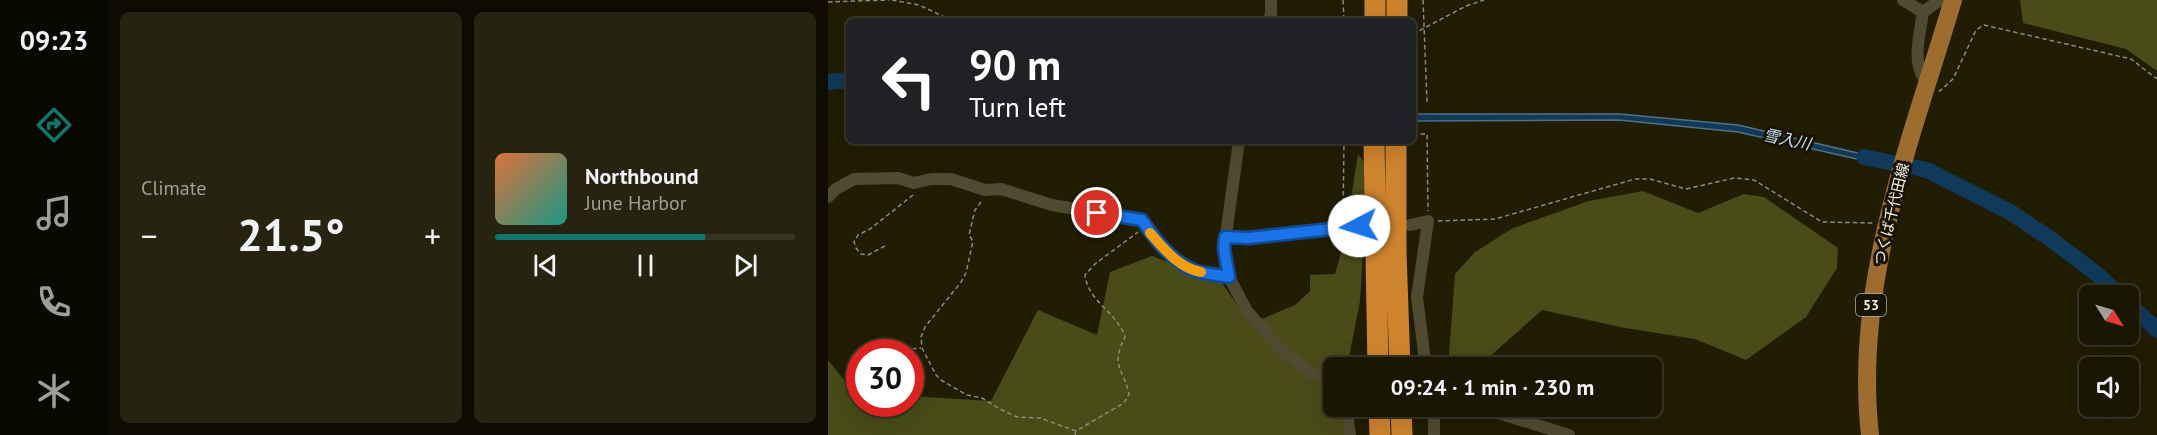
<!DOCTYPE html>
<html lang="en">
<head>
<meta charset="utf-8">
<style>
  body { margin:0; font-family:"PT Sans","Noto Sans JP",sans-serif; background:#262311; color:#f1f3f6; height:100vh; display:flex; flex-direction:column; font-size:22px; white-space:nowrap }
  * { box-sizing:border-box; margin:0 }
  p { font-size:20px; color:#9f9f99 }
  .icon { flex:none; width:33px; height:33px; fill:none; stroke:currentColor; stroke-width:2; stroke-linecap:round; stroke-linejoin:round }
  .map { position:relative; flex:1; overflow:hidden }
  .details { display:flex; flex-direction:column; gap:12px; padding:12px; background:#0e0c01; width:720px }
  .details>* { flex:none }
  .banner { position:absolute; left:18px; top:18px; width:570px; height:126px; border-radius:9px; box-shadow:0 6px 24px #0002,0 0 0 2px #373524; background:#202124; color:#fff; overflow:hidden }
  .needle { width:39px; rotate:127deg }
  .tools { position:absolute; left:1251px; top:285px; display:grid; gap:12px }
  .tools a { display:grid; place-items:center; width:60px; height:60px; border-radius:9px; background:#191602; box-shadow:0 6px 24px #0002,0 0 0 2px #373524; font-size:30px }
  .speed { position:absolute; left:18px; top:339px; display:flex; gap:12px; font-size:30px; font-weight:700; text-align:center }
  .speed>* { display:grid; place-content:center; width:78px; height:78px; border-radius:50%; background:#191602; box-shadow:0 6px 24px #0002,0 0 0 2px #373524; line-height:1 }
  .speed .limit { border:9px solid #d22; background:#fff; color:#111 }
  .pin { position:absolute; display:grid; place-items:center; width:51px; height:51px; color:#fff; margin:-26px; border:3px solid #fff; border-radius:50%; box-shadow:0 2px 6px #0007 }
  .me { position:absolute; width:66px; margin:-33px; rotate:265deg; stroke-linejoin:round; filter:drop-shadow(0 0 4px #0008) }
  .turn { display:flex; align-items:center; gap:21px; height:126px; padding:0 24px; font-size:27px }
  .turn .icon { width:78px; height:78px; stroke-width:2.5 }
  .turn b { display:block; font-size:42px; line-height:51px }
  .big { font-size:45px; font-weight:700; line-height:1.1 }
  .details .widget { flex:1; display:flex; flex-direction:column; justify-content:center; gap:9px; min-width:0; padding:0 21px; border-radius:9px; background:#262311 }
  .song { display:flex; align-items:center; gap:18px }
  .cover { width:72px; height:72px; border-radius:9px; background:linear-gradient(135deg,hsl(20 70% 55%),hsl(170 70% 35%)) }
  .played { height:6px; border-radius:3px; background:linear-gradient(90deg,#0f766e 70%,#373524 70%) }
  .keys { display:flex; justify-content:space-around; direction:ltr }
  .heat { display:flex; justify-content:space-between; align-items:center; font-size:33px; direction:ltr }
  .details .tiles { flex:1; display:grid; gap:12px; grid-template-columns:repeat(2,1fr) }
  .trip { position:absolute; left:495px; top:357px; width:339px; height:60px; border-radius:9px; background:#191602; box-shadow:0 6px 24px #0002,0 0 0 2px #373524; font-weight:700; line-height:60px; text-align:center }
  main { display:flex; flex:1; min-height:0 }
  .dock { display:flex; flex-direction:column; width:108px; justify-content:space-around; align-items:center; background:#0a0901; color:#9f9f99 }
  .dock .icon { width:42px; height:42px }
  .dock .active { color:#0f766e }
  .dock b { font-size:27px; color:#f1f3f6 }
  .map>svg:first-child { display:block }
  .forest { fill:#474c19 }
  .water { fill:#10395a; stroke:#547082; stroke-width:1.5 }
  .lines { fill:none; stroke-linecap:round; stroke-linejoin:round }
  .river { stroke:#10395a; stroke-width:16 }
  .path { stroke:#8e8b76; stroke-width:1.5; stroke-dasharray:4.5 3; stroke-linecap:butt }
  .minor { stroke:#504b30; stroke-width:12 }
  .primary { stroke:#9c6d2f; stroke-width:18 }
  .motorway { stroke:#ce832e; stroke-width:21 }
  .route-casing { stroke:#114b97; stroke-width:15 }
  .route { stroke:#1a73e8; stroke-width:10 }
  .slow { stroke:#f59e0b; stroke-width:10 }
  .labels { text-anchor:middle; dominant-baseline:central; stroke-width:6; stroke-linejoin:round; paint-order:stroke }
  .shield { fill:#181300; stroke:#b1ae9e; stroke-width:1.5 }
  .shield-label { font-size:14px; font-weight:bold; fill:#f3f1e1 }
  .street-label { font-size:15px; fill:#f3f1e1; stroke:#181300 }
  .water-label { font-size:16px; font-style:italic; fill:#c8e1f8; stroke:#181300 }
</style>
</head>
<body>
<main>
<nav class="dock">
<b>09:23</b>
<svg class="icon active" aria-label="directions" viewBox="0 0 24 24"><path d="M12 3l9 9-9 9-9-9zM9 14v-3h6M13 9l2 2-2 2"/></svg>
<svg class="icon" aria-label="music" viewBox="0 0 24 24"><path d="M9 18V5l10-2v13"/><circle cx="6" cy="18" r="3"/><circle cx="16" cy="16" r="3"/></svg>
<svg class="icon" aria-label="phone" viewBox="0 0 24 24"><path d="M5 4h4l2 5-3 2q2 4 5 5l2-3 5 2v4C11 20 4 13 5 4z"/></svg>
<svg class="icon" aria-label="climate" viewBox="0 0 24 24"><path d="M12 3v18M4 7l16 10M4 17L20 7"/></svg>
</nav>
<section class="details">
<div class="tiles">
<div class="widget"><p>Climate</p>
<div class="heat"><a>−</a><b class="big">21.5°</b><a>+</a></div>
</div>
<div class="widget">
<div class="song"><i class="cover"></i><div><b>Northbound</b><p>June Harbor</p></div></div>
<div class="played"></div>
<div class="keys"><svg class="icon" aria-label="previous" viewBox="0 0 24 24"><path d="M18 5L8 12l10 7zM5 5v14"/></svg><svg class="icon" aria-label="pause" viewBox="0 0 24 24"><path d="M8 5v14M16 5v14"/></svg><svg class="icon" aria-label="next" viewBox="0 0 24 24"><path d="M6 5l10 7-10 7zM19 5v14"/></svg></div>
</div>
</div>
</section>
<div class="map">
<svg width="1329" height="435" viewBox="0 0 1329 435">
  <rect width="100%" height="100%" fill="#211d03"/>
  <path class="forest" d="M1192,0h137v71l-31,-22 -103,-26z
    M530,154l10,13 -8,134 -13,66 -13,1v38l13,1 -1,28h-518v-75l26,32h5l1,12h50l1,-8 80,5 47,-91 59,25 13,-63 42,-16 70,27 28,41 45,-19 15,-14v-16l25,-1 9,-32z
    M815,191l55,22 46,-19 20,3 74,51 -1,20 -31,49 -60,43 -51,-21 -70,-11 -83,-18 -64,57h-30l7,-93 20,-22 38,-24 76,-27z"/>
  <path class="water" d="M588,114h204l118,11 124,29 23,3 -1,7 -23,-4 -123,-28 -119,-12 -206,1v-6z"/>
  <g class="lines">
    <path class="river" d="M0,82l21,-2
      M1036,157l63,13 83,42 42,28 46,35 22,21
      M1300,303l29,27"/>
    <path class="path" d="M64,0l27,5 34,16
      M515,0l1,21
      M595,0l4,102
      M0,2l61,-2
      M143,21l14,-2 26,2
      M585,34l53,-28 18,-6
      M1111,90l1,1 13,-12 23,-49 8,-5 147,34 26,20
      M585,134h14l1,77
      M153,202l-6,8 -6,25 4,6 -7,32 -5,9 -36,45 -4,10 1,11 14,27 5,5 26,15 15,3 18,11 17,8 23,1 36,13
      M515,218l1,-77
      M610,221l57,-2 140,-40h15l36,10 48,-11 20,2 68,42 52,1
      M57,246l-17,9 -7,-1 -5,-6 -2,-6 4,-7 12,-6 43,-34
      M69,350l24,-2
      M247,435l1,-4 48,-28 5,-9c-6,-27 -19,-27 -4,-57 -8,-25 -37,-35 -40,-62l10,-11 43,-32"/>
    <path class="minor" d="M1075,0l20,12
      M441,21l2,-8v-13
      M1100,84c-18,-19 -8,-49 -5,-72l17,-12
      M411,141l-15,108 5,28 18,34 34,39 33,25 20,3
      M0,197l8,-8 18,-10 44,-1 16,5 17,-4h20l34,11 16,-1 51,16 90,15c13,20 31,43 54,51 11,3 22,4 33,6
      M582,225l18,-4 -11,76 7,56 5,15
      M397,237l23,1 111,-12
      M518,406l4,29
      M641,406l23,5 77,24
      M606,435v-29"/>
    <path class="primary" d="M1042,435c-17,-150 41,-294 83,-435"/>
    <path class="motorway" d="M547,21v-21
      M569,21v-21
      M546,141l4,227
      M568,141v110l4,117
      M551,406l1,29
      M573,406l1,29"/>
  </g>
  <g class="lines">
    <g class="route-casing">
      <path id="route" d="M269,213l45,7c13,20 31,43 54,51 11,3 22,4 33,6l-5,-28 1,-12 23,1 111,-12"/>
    </g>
    <use href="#route" class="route"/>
    <path class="slow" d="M322,233c14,16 29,35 51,39"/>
  </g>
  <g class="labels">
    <rect class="shield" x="1028" y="294" width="30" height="22" rx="4.5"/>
    <g class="shield-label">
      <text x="1043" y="305">53</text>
    </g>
    <g class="street-label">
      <text transform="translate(1063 214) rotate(-76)">つくば千代田線</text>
    </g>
    <g class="water-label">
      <text transform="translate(959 139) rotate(12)">雪入川</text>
    </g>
  </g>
</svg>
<div class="tools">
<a><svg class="needle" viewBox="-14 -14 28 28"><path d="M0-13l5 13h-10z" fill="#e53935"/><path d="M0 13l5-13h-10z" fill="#9f9f99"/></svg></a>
<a><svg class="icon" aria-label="sound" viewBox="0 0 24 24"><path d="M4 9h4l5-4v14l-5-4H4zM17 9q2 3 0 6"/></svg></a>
</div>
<div class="speed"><div class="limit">30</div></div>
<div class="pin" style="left:269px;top:213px;background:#d93025"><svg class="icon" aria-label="arrive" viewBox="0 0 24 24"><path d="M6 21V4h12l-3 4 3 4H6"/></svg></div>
<svg class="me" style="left:531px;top:226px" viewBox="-20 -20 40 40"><circle r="19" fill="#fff"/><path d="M0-13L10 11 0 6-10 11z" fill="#1a73e8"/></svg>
<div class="trip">09:24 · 1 min · 230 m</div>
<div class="banner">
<div class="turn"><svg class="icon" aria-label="left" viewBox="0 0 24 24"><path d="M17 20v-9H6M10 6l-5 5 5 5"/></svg><div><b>90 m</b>Turn left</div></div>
</div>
</div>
</main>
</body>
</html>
